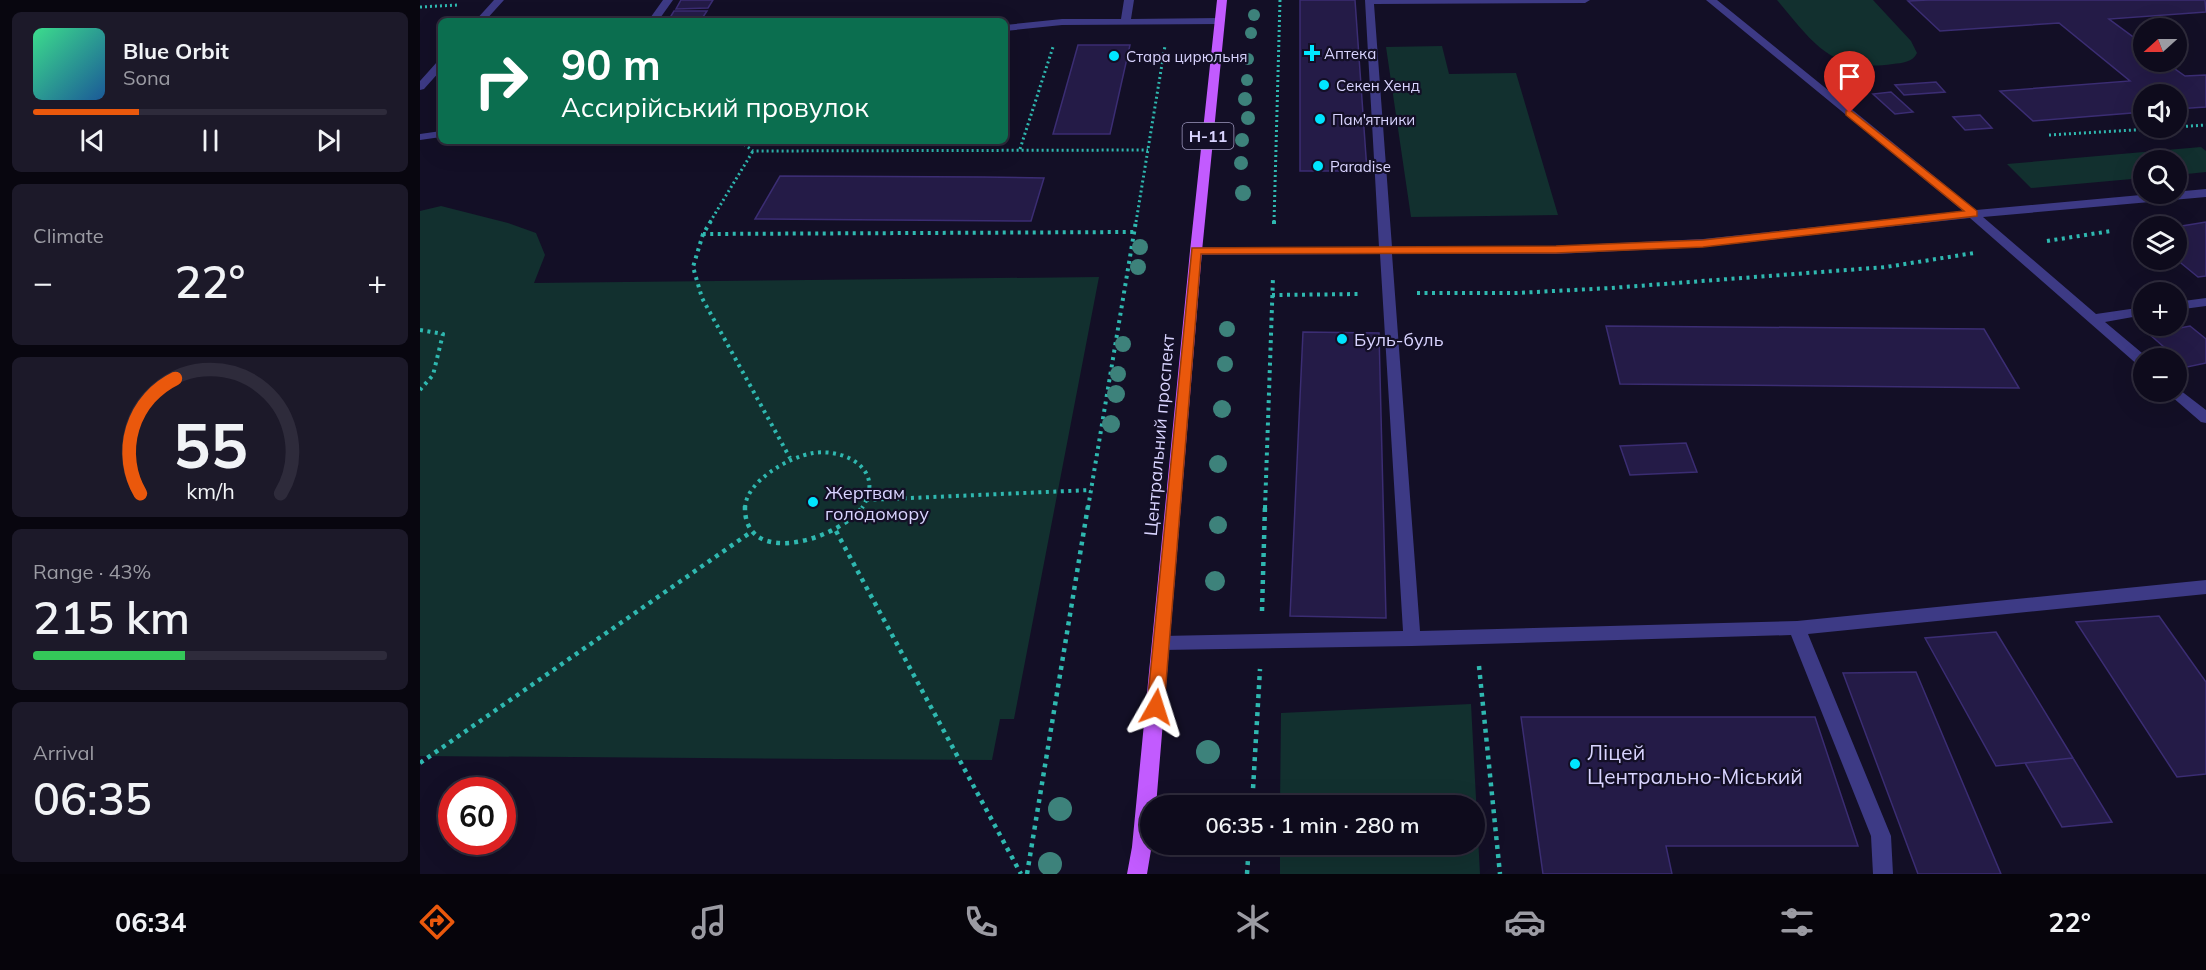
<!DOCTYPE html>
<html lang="en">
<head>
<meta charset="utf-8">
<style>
  body { margin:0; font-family:Mulish,sans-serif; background:#1c1929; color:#f1f3f6; height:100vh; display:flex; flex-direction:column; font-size:22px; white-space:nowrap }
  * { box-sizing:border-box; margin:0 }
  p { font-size:20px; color:#9b9ba3 }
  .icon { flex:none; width:33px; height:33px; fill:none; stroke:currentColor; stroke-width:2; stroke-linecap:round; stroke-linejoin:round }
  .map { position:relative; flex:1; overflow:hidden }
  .side { display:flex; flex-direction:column; gap:12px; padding:12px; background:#08060f; width:420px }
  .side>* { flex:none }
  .banner { position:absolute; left:18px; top:18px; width:570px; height:126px; border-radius:9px; box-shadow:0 6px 24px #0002,0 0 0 2px #2e2b3b; background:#0b6e4f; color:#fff; overflow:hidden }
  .needle { width:39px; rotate:249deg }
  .tools { position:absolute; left:1713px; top:18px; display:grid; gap:12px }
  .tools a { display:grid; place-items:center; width:54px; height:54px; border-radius:50%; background:#0e0b1c; box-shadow:0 6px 24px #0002,0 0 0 2px #2e2b3b; font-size:30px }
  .speed { position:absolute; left:18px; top:777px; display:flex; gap:12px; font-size:30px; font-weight:700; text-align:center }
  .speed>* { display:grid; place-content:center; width:78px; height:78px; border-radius:50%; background:#0e0b1c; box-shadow:0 6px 24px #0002,0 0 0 2px #2e2b3b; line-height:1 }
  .speed .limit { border:9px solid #d22; background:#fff; color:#111 }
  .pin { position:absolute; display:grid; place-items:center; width:51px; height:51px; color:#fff; margin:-62px -26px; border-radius:50% 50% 50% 0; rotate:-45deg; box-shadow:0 0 6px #0007 }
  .pin .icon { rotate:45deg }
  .me { position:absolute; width:66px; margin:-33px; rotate:6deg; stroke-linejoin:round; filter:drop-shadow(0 0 4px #0008) }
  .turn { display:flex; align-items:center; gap:21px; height:126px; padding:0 24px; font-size:27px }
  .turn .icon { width:78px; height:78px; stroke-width:2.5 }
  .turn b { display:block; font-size:42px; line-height:51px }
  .big { font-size:45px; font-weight:600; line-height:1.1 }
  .side .widget { flex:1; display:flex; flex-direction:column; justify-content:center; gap:9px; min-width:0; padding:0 21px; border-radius:9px; background:#1c1929 }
  .side .dial { align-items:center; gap:0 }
  .dial svg { height:156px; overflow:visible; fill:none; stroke:#2e2b3b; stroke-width:7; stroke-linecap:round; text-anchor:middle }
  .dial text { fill:#f1f3f6; stroke:none }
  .song { display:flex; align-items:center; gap:18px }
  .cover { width:72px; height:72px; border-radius:9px; background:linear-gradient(135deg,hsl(150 70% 55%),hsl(210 70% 35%)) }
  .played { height:6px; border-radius:3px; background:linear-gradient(90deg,#ea580c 30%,#2e2b3b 30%) }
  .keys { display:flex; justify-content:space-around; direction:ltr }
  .heat { display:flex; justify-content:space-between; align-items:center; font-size:33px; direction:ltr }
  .charge { height:9px; border-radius:4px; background:linear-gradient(90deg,#34c759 43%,#2e2b3b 0) }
  .trip { position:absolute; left:720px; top:795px; width:345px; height:60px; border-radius:30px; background:#0e0b1c; box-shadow:0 6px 24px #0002,0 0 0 2px #2e2b3b; font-weight:600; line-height:60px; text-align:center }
  .menu { display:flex; height:96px; justify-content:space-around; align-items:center; background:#06040b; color:#9b9ba3 }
  .menu .icon { width:42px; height:42px }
  .menu .current { color:#ea580c }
  .menu b { font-size:27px; color:#f1f3f6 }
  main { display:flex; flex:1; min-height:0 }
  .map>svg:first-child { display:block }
  .green { fill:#12302f }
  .building { fill:#241b47; stroke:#3b2d73; stroke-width:1.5 }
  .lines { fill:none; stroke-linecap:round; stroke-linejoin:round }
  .path-far2 { stroke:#2fb8b0; stroke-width:3; stroke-dasharray:2 3; stroke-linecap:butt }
  .path-far1 { stroke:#2fb8b0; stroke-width:4; stroke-dasharray:3 4.5; stroke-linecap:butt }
  .path { stroke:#2fb8b0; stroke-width:4.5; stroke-dasharray:4 5; stroke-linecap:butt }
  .minor { fill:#3d3a85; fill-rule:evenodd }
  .major { fill:#c25bff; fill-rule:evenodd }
  .tree { fill:#3d827b }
  .route { fill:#ea580c; stroke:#983908; stroke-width:1.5 }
  .poi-dot { fill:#00e5ff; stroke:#130f26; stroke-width:2 }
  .labels { text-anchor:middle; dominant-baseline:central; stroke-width:4.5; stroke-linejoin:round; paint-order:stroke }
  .far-poi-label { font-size:15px; fill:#d9d4ff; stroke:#130f26; text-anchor:start }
  .shield { fill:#130f26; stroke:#9e99be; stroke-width:1.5 }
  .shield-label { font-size:16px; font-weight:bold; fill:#d9d4ff }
  .poi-label { font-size:18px; fill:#d9d4ff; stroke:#130f26; text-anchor:start }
  .street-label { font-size:18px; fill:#d9d4ff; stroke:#130f26 }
  .near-poi-label { font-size:21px; fill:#d9d4ff; stroke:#130f26; text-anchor:start }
</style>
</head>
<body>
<main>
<section class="side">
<div class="widget">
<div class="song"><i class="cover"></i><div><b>Blue Orbit</b><p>Sona</p></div></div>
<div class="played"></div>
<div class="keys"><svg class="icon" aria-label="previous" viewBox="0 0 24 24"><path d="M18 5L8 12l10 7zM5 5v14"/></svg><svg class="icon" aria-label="pause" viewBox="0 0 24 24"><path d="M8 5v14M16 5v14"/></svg><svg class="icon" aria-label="next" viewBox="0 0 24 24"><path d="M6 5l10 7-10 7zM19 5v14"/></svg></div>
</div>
<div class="widget"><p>Climate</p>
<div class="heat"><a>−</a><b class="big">22°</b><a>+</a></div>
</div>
<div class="widget dial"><svg viewBox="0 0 100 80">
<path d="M14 69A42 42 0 1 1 86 69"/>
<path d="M14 69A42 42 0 0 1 32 10" stroke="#ea580c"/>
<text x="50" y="56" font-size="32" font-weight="700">55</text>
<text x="50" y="72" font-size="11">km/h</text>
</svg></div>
<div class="widget"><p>Range · 43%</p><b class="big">215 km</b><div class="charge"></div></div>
<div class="widget"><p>Arrival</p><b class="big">06:35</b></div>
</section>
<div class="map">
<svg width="1786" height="874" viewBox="0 0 1786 874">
  <rect width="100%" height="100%" fill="#130f26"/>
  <path class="green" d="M1357,0h96l38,41 6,12c-4,9 -15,10 -24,11 -63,9 -80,-22 -116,-64z
    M1022,46l7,28 67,-1 42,142 -147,2 -25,-170z
    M1781,147l5,4v21l-29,3 -1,-15h-32l-1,18 -112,10 -24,-24z
    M21,206l67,17 28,10 9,22 -11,28 565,-6 -85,442h-14l-8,41 -572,-4v-545z
    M1051,704l9,170h-200v-29l194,-1v-38l-194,-1 1,-92z"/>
  <path class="building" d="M261,0h32l-5,8 -32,1z
    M880,0h55l12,171h-67z
    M1508,0h277l1,12 -97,7 35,26v17h21l20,14 21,-1v32l-30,2v-15h-32v18l-111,9 -33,-30 130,-10 -71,-58 -119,8 -32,-30z
    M254,11h33l-6,9 -33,1z
    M658,45h52l-20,89h-57z
    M1516,82l9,10 -41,3 -9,-10z
    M1471,92l22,20 -18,2 -22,-20z
    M1560,115l12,13 -27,2 -12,-13z
    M360,176l203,1 61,1 -13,43 -276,-2z
    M1786,222v54l-8,1 -22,-18v-32z
    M1186,326l378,3 35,59 -399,-4z
    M1770,326l16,13v24l-19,4 -38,-33z
    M883,332l76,1 7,285 -96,-2z
    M1266,443l11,29 -67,3 -10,-29z
    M1739,616l47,66v92l-29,3 -101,-155z
    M1576,632l77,126 -77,8 -71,-128z
    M1496,672l85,202h-83l-75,-201z
    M1101,717h294l43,129h-192l6,28h-129z
    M1653,758l39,64 -50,5 -37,-64z"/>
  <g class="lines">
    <path class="path-far2" d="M0,7l38,-2
      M1756,127l30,-2
      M1629,135l119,-7
      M320,141l13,10 395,-1
      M600,149l33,-102
      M290,222l43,-71
      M716,222l29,-176
      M854,222l6,-222"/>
    <path class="path-far1" d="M291,221l-8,13 431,-2
      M854,224v-3
      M283,234l-10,33 9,31 88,160
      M1627,241l64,-10
      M997,293h99l95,-5 275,-21 88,-14
      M852,295l89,-1
      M0,330l23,4 -10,41 -13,15
      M446,500l225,-10
      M325,508c1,-27 44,-51 68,-55 34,-5 73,18 49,55
      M668,508l48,-287
      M845,508l8,-231"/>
    <path class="path" d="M325,506c-2,63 94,34 118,0
      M416,531l185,343
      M842,611l3,-105
      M1059,666l21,208
      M0,763l331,-231
      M832,806l8,-137
      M607,874l61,-368
      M827,874l2,-30"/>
    <path class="minor" d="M74,0h10l-19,21h-10z
      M243,0h10l-15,21h-10z
      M704,0h10l-3,19 89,-1 5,3 -5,3 -158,1 -57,6v-6l57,-6h59z
      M945,0h225l-5,3 -211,1 18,243 164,-1 147,-7 260,-28 -257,-211h11l259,210 230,-21v8l-223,20 113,97 48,-7v8l-39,7 43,36h-4v10l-5,-2 -169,-148 -267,29 -147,7h-164l28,377 377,-10 409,-41v14l-398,40 83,202 2,38h-20l-2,-38 -80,-201 -379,11 -250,4 -6,-2 -3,-5 3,-5 6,-2 241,-5 -23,-377 -184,1 -6,-4 6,-4h183z
      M21,61v9l-17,19 -4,1v-9l17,-19z
      M21,131v6l-21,3v-6z
      M1786,298v8l-30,4v-8z
      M1756,387l30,23v13l-5,-1 -30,-26 -2,-4h7z"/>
    <path class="major" d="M797,0h10l-25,251 -46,555h-6l2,38 -5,30h-20l5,-27 58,-596z"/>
  </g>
  <g class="tree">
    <circle cx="834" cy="15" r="6"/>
    <circle cx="831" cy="33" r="6"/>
    <circle cx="828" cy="59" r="6"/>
    <circle cx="827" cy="80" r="6"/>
    <circle cx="825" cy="99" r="7"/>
    <circle cx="828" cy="118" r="7"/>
    <circle cx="822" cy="140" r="7"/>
    <circle cx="821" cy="163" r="7"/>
    <circle cx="823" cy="193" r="8"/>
    <circle cx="720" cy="247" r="8"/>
    <circle cx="718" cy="267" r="8"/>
    <circle cx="807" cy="329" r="8"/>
    <circle cx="703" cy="344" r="8"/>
    <circle cx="805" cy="364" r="8"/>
    <circle cx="698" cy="374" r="8"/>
    <circle cx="696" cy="394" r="9"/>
    <circle cx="802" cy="409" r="9"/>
    <circle cx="691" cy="424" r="9"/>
    <circle cx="798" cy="464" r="9"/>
    <circle cx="798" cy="525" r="9"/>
    <circle cx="795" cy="581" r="10"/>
    <circle cx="788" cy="752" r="12"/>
    <circle cx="640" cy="809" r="12"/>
    <circle cx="630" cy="864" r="12"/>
  </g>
  <path class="route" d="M1430,110l127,101v5l-274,31 -147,6 -355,1 -37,453 -2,5 -6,3 -6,-3 -3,-5 45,-459 364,-2 147,-6 261,-29 -118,-96v-4z"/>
  <g class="poi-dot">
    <path d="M889 44h6v6h6v6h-6v6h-6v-6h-6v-6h6z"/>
    <circle cx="694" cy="56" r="6"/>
    <circle cx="904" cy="85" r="6"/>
    <circle cx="900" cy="119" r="6"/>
    <circle cx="898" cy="166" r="6"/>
    <circle cx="922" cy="339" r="6"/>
    <circle cx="393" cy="502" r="6"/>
    <circle cx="1155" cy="764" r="6"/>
  </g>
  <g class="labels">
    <g class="far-poi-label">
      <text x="904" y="53">Аптека</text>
      <text x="706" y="56">Стара цирюльня</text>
      <text x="916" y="85">Секен Хенд</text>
      <text x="912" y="119">Пам'ятники</text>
      <text x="910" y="166">Paradise</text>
    </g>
    <rect class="shield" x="762.5" y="123" width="51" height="26" rx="4.5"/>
    <g class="shield-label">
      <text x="788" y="136">Н-11</text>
    </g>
    <g class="poi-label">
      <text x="934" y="339">Буль-буль</text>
      <text x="405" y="492">Жертвам<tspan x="405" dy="21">голодомору</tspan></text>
    </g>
    <g class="street-label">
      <text transform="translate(739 435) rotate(-85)">Центральний проспект</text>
    </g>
    <g class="near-poi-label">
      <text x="1167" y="752">Ліцей<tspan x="1167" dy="24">Центрально-Міський</tspan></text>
    </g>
  </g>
</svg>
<div class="tools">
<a><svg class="needle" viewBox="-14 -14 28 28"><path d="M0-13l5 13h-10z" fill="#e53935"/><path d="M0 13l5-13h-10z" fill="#9b9ba3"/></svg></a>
<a><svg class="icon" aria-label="sound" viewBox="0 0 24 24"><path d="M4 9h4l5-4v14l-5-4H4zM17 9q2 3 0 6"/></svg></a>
<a><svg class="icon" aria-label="search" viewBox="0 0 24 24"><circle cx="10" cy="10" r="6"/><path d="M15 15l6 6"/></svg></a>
<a><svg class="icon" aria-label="layers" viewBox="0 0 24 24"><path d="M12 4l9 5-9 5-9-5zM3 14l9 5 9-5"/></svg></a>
<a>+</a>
<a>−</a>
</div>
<div class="speed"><div class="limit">60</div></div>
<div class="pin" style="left:1430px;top:113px;background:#d93025"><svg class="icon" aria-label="arrive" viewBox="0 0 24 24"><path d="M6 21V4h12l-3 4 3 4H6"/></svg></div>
<svg class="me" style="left:736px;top:707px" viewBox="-20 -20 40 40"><path d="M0-17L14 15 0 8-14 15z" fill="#ea580c" stroke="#fff" stroke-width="4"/></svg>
<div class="trip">06:35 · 1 min · 280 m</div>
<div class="banner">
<div class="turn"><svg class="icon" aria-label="right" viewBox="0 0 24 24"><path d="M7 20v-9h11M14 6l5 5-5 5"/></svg><div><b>90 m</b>Ассирійський провулок</div></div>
</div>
</div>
</main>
<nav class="menu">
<b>06:34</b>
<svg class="icon current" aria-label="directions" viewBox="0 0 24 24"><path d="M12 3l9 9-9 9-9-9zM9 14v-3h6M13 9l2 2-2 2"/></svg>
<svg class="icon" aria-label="music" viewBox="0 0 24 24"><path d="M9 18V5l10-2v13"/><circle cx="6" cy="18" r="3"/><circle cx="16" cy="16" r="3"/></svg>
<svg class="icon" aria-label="phone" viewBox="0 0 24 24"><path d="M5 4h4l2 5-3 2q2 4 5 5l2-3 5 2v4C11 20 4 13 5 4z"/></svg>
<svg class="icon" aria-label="climate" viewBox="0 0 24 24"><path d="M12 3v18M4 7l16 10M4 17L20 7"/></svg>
<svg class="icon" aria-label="car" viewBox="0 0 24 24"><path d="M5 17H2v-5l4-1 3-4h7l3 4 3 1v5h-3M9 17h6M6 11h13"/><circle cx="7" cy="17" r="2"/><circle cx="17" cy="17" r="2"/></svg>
<svg class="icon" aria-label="filters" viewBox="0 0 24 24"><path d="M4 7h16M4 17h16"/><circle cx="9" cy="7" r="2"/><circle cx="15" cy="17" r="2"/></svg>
<b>22°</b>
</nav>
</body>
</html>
